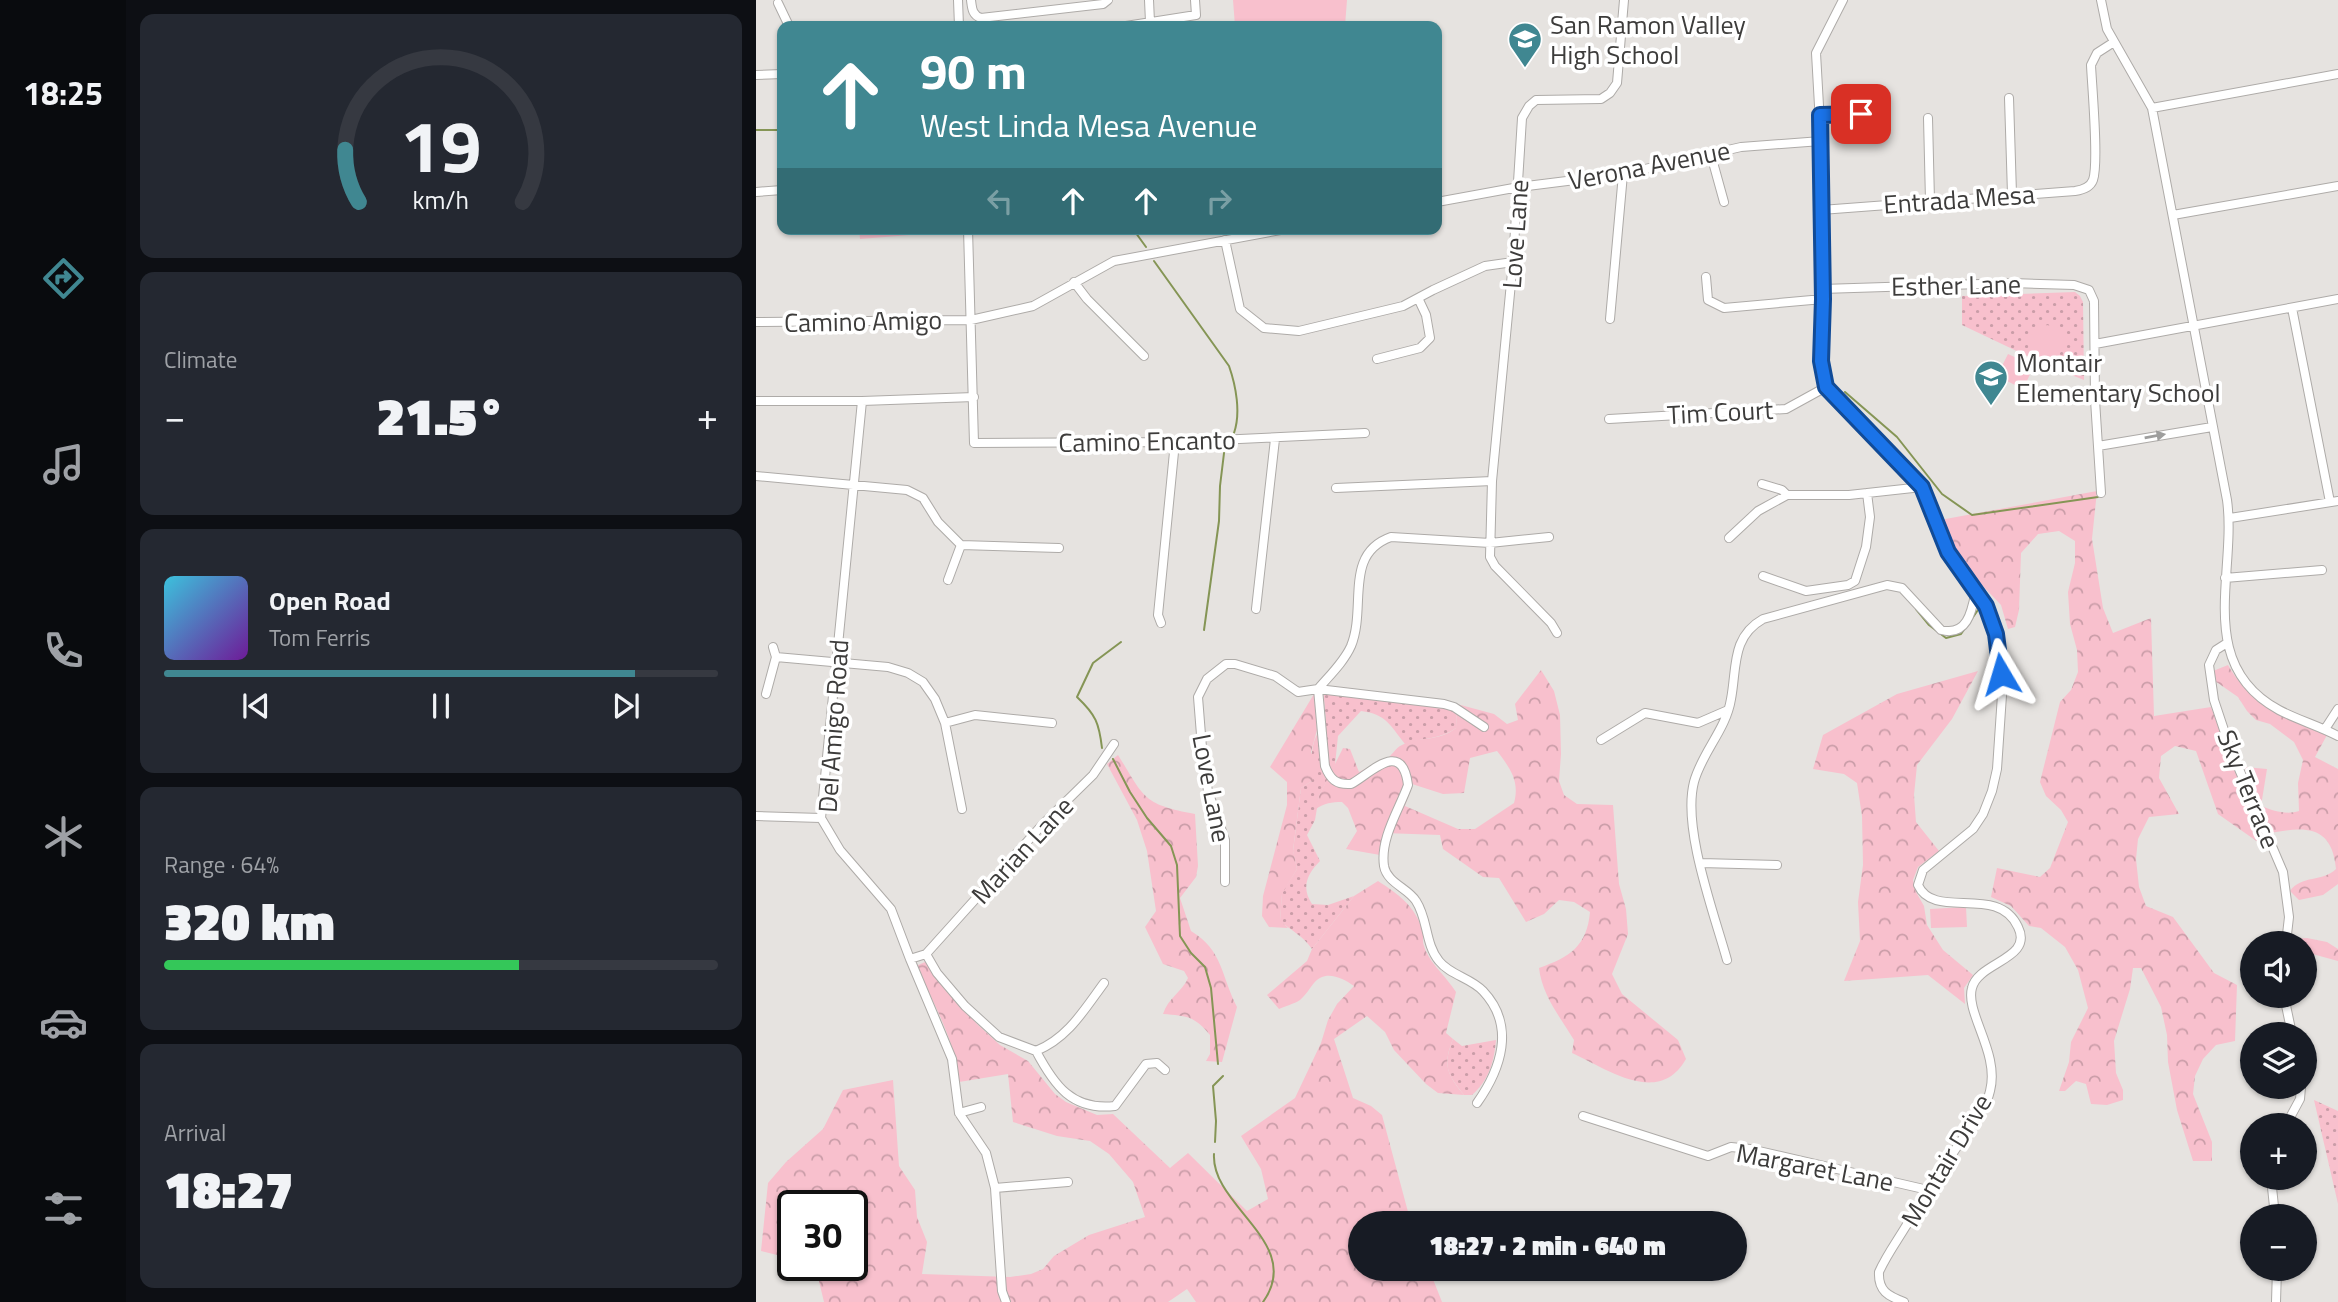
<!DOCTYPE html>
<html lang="en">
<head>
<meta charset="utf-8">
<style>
  body { margin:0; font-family:"Titillium Web",sans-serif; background:#242831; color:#f1f3f6; height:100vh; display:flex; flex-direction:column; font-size:26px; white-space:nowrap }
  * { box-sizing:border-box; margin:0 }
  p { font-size:23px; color:#9ea1a6 }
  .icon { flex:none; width:38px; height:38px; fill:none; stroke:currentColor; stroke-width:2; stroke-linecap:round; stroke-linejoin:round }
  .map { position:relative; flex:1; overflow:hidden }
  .details { display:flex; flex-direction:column; gap:14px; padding:14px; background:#0d0f14; width:630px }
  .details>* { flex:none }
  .banner { position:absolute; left:21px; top:21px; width:665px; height:214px; border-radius:14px; box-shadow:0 2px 5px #0004; background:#408791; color:#fff; overflow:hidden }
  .fabs { position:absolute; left:1484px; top:931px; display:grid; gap:14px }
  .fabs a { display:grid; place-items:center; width:77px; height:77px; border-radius:50%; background:#171b24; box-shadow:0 2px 5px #0004; font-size:35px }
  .speed { position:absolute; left:21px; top:1190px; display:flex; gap:14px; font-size:35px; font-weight:700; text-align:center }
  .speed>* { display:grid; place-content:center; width:91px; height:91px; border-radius:50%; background:#171b24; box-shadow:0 2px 5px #0004; line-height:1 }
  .speed .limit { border:4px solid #111; border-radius:10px; background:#fff; color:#111 }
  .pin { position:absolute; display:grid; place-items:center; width:60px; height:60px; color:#fff; margin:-30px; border-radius:14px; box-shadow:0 4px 10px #0006 }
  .me { position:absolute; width:77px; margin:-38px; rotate:353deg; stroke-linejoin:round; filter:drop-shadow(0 0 5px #0008) }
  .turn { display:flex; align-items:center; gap:24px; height:147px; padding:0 28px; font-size:32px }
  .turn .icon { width:91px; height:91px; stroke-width:2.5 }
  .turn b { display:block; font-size:49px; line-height:60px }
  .lanes { display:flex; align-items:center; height:66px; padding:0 28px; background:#0003; justify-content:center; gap:35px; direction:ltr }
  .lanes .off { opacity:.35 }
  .big { font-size:52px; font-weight:800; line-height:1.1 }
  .details .tile { flex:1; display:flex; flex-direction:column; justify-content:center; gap:10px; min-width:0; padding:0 24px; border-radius:14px; background:#242831 }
  .details .dial { align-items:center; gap:0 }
  .dial svg { height:182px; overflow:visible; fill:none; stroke:#363941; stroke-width:7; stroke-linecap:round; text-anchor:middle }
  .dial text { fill:#f1f3f6; stroke:none }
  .song { display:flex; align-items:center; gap:21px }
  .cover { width:84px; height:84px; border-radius:10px; background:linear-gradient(135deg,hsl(190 70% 55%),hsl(280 70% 35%)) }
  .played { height:7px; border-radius:4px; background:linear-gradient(90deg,#408791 85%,#363941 85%) }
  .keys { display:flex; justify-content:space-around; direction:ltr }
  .heat { display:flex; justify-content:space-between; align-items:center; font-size:38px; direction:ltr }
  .charge { height:10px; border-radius:5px; background:linear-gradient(90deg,#34c759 64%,#363941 0) }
  .trip { position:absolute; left:592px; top:1211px; width:399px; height:70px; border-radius:35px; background:#171b24; box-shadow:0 2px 5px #0004; font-weight:800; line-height:70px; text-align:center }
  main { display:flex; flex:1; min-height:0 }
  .dock { display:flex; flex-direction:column; width:126px; justify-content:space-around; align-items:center; background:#090b0e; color:#9ea1a6 }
  .dock .icon { width:49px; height:49px }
  .dock .active { color:#408791 }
  .dock b { font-size:32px; color:#f1f3f6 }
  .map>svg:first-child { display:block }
  .grass { fill:url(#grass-dots) }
  .forest { fill:url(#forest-crowns); fill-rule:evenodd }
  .garden { fill:#f8c0cd }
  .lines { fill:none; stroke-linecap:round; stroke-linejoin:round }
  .stream { stroke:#859555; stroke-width:2 }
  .minor-casing { stroke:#aeaba8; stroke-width:10 }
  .minor { stroke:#fff; stroke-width:8 }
  .oneway { fill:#9e9e9d }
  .route-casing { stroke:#114b97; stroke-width:18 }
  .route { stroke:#1a73e8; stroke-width:12 }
  .labels { text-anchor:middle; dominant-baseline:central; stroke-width:7; stroke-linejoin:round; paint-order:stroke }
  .poi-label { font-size:26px; fill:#3d3c3b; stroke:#fff; text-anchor:start }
  .street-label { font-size:26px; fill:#3d3c3b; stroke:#fff }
</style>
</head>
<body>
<main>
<nav class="dock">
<b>18:25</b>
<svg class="icon active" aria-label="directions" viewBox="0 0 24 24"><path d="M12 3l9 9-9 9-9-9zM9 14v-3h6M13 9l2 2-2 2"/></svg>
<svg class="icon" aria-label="music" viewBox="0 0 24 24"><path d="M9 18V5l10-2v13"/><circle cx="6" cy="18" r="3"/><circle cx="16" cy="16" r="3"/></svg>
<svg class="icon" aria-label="phone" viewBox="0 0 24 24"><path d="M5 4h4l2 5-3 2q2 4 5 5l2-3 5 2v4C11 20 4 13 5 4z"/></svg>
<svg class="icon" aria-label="climate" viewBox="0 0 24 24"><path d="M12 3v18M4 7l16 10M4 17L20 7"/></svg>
<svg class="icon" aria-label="car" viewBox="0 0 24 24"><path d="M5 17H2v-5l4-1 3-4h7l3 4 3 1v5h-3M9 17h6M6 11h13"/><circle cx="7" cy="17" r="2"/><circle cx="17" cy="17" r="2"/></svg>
<svg class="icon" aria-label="filters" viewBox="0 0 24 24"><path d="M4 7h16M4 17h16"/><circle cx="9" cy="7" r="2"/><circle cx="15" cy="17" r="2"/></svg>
</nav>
<section class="details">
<div class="tile dial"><svg viewBox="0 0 100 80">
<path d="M14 69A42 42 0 1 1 86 69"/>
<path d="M14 69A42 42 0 0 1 8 46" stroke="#408791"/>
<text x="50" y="56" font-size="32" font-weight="700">19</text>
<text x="50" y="72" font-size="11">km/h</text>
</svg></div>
<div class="tile"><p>Climate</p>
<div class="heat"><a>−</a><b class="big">21.5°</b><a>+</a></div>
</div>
<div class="tile">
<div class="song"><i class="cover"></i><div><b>Open Road</b><p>Tom Ferris</p></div></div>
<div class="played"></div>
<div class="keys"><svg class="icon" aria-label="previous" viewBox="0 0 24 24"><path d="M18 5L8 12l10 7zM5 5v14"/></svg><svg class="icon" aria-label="pause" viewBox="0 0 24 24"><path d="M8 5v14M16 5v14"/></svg><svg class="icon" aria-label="next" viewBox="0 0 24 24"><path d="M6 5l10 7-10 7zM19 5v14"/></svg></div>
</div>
<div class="tile"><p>Range · 64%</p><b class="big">320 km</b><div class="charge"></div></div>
<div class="tile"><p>Arrival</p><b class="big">18:27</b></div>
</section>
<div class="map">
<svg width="1582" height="1302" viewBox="0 0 1582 1302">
  <defs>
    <pattern id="grass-dots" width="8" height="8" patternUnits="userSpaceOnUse" patternTransform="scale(1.75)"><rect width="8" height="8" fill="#f8c0cd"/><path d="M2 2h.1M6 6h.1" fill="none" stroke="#ca9da8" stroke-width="1.8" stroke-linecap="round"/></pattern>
    <pattern id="forest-crowns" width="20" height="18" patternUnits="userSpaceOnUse" patternTransform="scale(1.75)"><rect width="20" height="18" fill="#f8c0cd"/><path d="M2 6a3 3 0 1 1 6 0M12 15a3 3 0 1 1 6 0" fill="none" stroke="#ca9da8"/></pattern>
  </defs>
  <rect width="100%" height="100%" fill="#e6e3e0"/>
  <path class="grass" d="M1319,292l5,4 3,6 1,78 -40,-16 -82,-39v-29z
    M575,686l126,18 -1,24c-16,12 -33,9 -51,16 -15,-19 -19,-30 -44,-33l-23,25 -3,29 -16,31 -4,24 -8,15 13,26c-13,13 -19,27 -8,43l16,1 26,-9 -42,53c-9,-13 -20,-18 -32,-28l2,-28 15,-24 -4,-18 8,-63 11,-7c-1,-22 -3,-42 14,-59l-3,-35z
    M697,1039l9,7 34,-6c-2,22 -7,40 -24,55h-8c-18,-22 -21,-30 -11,-56z
    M1558,1100l24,11v93z"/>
  <path class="forest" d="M1341,491l-5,48 11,69 10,25 38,-15 3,98 57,-9 54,140 -47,-33 -22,-63 -21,-5 -14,10 -2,22 20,36 -30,3 -11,22 -2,20 3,28 7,19 27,11 41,56 23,12 -2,56 -19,4 -13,14 -8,17 -2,18 19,48v19h-19l-16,-51 -9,-48 -1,-27 -6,-28 -20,-39h-8l-3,21 -16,52 2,32 7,17v10l-16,5 -16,-1 -5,-20 -10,-3 -11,10h-6l10,-29 2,-20 17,-34 -10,-38 -13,-23 -24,-19 -12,-2 -18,-20 -20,-9 6,-29 43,9 10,-9 18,-46 -7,-12 -15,-14 -6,-14 20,-80 11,-12 7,-18 -1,-22 -7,-26 -2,-32 7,-29v-22l-16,-10 -21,3 -17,19 -2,57 -4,17 -7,2 -7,-24 -44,-46 -17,-39z
    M1472,665c22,39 60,54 99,70l-12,22 23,12v115l-15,11 -24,5 -9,-9c11,-16 33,-9 46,-22 -4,-45 -32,-42 -66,-36l-18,-39 -7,-27 22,2 -6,37c13,5 25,9 38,5l-1,-28 5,-23 -9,-18 -24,-18 -14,-4 -9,-9 -9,-14 -23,-16 -2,-10z
    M785,670l13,21 6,24 1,39 -2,27 5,14 13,9 36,1 6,79 7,25 2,25 -16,40 10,20 56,46 8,19c-27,48 -79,10 -114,-6l2,-13c-14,-23 -32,-45 -35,-72 31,-11 48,-22 51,-56l-16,-10 -15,-2 -15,14 -18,8 -27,-44 -16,-1 -40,-28 -3,-14 -56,-2 -4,22 -34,-6 11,-18 -9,-23 -6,-6c-10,0 -18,1 -26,7l3,-13 24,-48 7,1 9,23c9,-5 17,-8 26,-12 7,-4 10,-12 17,-15 20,-10 34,-2 54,-17l1,-24 37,10 13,10 11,-4 -3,-16zM741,751c13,17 23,30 17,52l-39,26h-17l-53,-23 7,-22 31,10 21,-1 6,-35z
    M1222,671l-26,48 -35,46 -3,30 2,27 23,29 -21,16 -5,13 3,12 8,14 3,19 16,25 30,25 -9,13 1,16 -37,-29 -84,6 16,-40 -2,-39 5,-37 -1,-49 -5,-33 -13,-9 -31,-5 10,-34 74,-41z
    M558,694l3,36 -6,22 7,16 -6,13 -11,7 -8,62 4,19 -15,25 -2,26 8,8 -19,-1 -7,-11 1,-20 24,-91v-23l-17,-15z
    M362,755c27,43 24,49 77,59l3,52 -2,11 -16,21 11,33c32,19 30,45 46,76l-15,55 -16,-1 4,-7v-19c-16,-19 -22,-19 -47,-21 5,-16 19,-22 25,-36l-4,-7 -21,-7 -18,-37 11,-16 -9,-60 -10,-31 -30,-56z
    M622,881c20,13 37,25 44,48 2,6 0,12 2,17 5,17 23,31 32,46l-10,41 7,6c-10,25 -7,35 11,56l-26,-2 -12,-9 -32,-34 -9,-18 -18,-16 -33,23 19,59 18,8 11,9 29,108h-51v46h69l13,33h-246l-9,-13 -19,13h-344l-9,-37h37v-59h-59v53l-32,-8 7,-68 18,-21 37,-33 20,-39 50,-10 6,86 16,24 2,27 10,25 -5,32 88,3 21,-3 12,-5 11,-13 35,-21 56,-18 -12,-35 -24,-28 -19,-13 -33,-5 -44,-14 -5,-48 -49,8c-4,-42 -25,-78 -43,-116l9,-4 52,62 23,21 28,16 27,33 11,8 31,13 16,-1 57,54 18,-15 59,58 21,-12 -7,-30 -20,-33 54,-38 26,-55 7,-23 9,-16 17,-18c-11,-8 -29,-17 -40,-3 -5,6 -8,12 -14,17 -6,4 -15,6 -21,9l-12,-14 40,-34 5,-12 42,-53z
    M1551,938l20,4 11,7v12l-33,-9v-9h-13l1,-4z"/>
  <path class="garden" d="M477,0h114l-2,26h-110z
    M103,229h101v2l-100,8z
    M1291,325l11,3 10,9 -12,24 -3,1 -23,-11 -2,-6 5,-13z
    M1252,354l26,12 -11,23 -26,-13z
    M1210,907l1,20 -36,1 -1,-19z"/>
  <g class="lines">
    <path class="stream" d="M0,130h26
      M377,229l13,18
      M398,261l75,105c7,20 12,47 5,67
      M1089,392l52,45 45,57 30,21 126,-18
      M1160,609l13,16 17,13 15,-4 17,-24
      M448,630l15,-109 1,-35 5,-41
      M346,748c-3,-25 -6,-33 -25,-51l16,-34 28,-21
      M357,759l17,33 17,26 24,28 6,19 3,71 11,17 14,14 6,21 7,76
      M459,1142l1,-21 -3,-35 10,-10
      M458,1154c-3,53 91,89 49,148"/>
    <g class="minor-casing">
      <path id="minor" d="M202,0l1,26
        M215,0c1,8 1,15 10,18l122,-14 5,-4
        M393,0l1,22
        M1087,0l-27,53 5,88v220l5,26 96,100 26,65 34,47 14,35 4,23 2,38 -5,74 -5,22 -9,23 -10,15 -50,41 -5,15c16,36 80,-2 100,42 16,32 -40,35 -46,61 -7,25 28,65 18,103 -4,18 -19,35 -29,50 -19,28 -37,57 -55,85 -9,15 -20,30 -27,46 -1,19 9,24 25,30
        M1345,0l6,29 45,79 75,392c10,73 -33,164 52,210 19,10 40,16 59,26
        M22,3l11,23
        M370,26l70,-11 -1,-15
        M0,75l26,-1
        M1253,98l3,96
        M1396,108l186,-34
        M1064,115l41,-1
        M1172,118l2,83
        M955,155l13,47
        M0,192l26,-2
        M681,202l82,-15 104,-13 118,-27 80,-6
        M1065,210l254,-19c7,-1 15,-3 18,-11 6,-17 -1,-93 -2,-115l6,-12 17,-11
        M1417,215l165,-29
        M212,229l6,214 201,-1 190,-9
        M469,240l15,69 24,19 35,3 104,-25 30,-16 52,-24 28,-4
        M950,277l2,23 16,8 99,-9
        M318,282l13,17 57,57
        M1066,289l190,-6 62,2 15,5 5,11 1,99 6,93
        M1536,308l38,194
        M854,319l13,-145
        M0,322l215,-2 62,-14 81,-45 172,-32
        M1339,344l243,-45
        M621,359l43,-11 10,-10 -4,-23 -8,-17
        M218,397l-112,4 -41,417 19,32 51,59 19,50 16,-5 11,19 28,33 34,31 37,14c18,34 36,60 79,55l31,-42 11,-1 8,7
        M0,401h106
        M853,419l177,-10 40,-22
        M1342,446l114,-19
        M0,476l151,14 16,8 15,24 23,23 98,3
        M1006,484l20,6 5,5
        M580,488l156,-7
        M1474,518l108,-17
        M973,538l29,-27 29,-16h62l73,-8
        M1007,576l43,15 42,-6 7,-4 11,-34 4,-30 -3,-24
        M1469,578l97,-8
        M192,580l13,-35
        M500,609l19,-170
        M405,623l-3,-8 17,-173
        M801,633l-6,-10 -56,-57 -5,-9 2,-76 21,-219 9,-144 7,-12 7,-6 65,-1 9,-6 7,-10 7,-83
        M1471,643l-11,7 -7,15 5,35 16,48 53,124 6,45 -3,26
        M20,657l112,10 20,6 15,9 12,17 10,24 17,86
        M10,694l10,-37 -3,-10
        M189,723l30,-8 77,8
        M1569,729l13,-20
        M845,740l44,-27 53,10 30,-13
        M0,816l65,2
        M945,863l76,2
        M469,882v-42l-17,-49 -5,-31 -5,-63 9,-18 19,-15h9l40,12 23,16 20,-3c11,-13 26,-27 33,-43 16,-39 -8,-92 40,-109l99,6 59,-6
        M170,954l117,-130 50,-49 21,-31
        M154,959l42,100 7,54 27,40 9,35 7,103 4,11
        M971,960c-13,-47 -45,-132 -33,-178 8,-30 32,-52 37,-83 6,-31 0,-62 32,-80l124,-34 15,3 39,42c27,7 31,-20 35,-40
        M1528,996l8,38
        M280,1051c32,-13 48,-41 68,-68
        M721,1103c24,-34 39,-77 6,-112 -12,-13 -33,-16 -44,-30 -14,-17 -11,-42 -23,-60 -8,-13 -29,-18 -32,-35 -4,-28 15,-56 24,-81 -6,-48 -39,-10 -57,-1 -15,1 -21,-5 -26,-18l-7,-77 126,15 10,3 30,20
        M203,1113l22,-6
        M827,1116l125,40 23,-9 19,2 178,41
        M1530,1125l14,-26 1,-12
        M1515,1178l4,38
        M239,1188l73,-6
        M1520,1302l1,-33"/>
    </g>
    <use href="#minor" class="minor"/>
  </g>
  <defs><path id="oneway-solid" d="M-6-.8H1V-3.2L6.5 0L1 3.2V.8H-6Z" transform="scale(1.75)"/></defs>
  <use class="oneway" href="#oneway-solid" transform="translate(1399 436) rotate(-10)"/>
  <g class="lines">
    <g class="route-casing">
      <path id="route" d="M1105,114l-41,1 3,184 -2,62 5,26 96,100 26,65 38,54 10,28 5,40"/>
    </g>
    <use href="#route" class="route"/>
  </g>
  <defs>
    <g id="school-pin" transform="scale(1.75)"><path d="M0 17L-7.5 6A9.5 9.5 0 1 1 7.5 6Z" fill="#408791" stroke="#fff"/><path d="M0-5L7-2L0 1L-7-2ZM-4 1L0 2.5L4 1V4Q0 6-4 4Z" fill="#fff"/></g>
  </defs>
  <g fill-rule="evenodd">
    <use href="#school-pin" x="769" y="39"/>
    <use href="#school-pin" x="1235" y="377"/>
  </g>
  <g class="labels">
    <g class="poi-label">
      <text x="794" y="24">San Ramon Valley<tspan x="794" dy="30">High School</tspan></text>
      <text x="1260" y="362">Montair<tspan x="1260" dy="30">Elementary School</tspan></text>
    </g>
    <g class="street-label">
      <text transform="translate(893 165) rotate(-11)">Verona Avenue</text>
      <text transform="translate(1203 199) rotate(-4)">Entrada Mesa</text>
      <text transform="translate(759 234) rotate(-86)">Love Lane</text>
      <text transform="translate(1200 285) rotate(-1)">Esther Lane</text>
      <text transform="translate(107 321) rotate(-1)">Camino Amigo</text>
      <text transform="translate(964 412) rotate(-3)">Tim Court</text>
      <text transform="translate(391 441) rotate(-1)">Camino Encanto</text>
      <text transform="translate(77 726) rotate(-86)">Del Amigo Road</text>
      <text transform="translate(456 788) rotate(79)">Love Lane</text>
      <text transform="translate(1493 789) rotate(68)">Sky Terrace</text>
      <text transform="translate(266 850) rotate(-47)">Marian Lane</text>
      <text transform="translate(1190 1160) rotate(-59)">Montair Drive</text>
      <text transform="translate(1059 1167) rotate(11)">Margaret Lane</text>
    </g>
  </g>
</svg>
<div class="fabs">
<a><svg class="icon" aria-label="sound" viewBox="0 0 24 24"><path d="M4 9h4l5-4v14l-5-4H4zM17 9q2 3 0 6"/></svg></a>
<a><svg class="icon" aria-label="layers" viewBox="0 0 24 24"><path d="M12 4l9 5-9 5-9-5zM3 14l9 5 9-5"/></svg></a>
<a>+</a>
<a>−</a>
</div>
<div class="speed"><div class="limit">30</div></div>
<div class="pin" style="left:1105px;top:114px;background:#d93025"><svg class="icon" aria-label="arrive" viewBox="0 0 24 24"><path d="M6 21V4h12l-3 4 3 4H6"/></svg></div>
<svg class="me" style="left:1245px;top:674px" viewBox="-20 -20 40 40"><path d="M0-17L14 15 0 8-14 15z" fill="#1a73e8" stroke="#fff" stroke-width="4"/></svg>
<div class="trip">18:27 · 2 min · 640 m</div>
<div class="banner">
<div class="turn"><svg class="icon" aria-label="ahead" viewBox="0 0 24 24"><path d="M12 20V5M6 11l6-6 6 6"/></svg><div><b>90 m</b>West Linda Mesa Avenue</div></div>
<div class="lanes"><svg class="icon off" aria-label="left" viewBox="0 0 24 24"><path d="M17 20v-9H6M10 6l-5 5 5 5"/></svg><svg class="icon" aria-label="ahead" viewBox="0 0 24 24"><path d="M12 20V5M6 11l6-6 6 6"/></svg><svg class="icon" aria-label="ahead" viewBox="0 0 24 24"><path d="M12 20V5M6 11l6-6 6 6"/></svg><svg class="icon off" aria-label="right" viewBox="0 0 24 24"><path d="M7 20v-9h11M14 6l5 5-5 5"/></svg></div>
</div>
</div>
</main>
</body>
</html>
